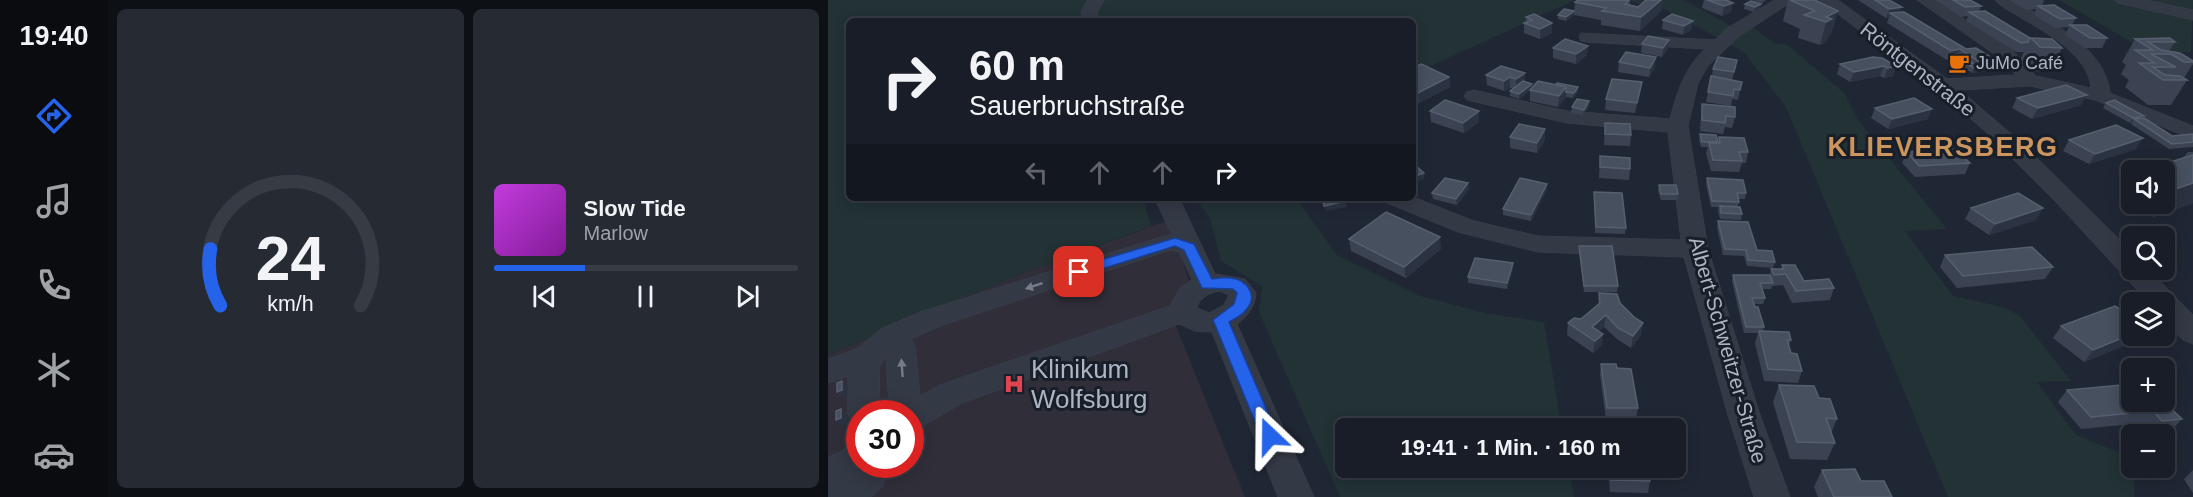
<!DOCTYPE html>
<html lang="de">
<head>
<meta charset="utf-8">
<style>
  body { margin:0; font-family:Helvetica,sans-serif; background:#252a33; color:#f1f3f6; height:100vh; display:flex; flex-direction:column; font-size:22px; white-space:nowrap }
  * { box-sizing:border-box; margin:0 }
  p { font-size:20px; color:#9fa2a7 }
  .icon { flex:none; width:33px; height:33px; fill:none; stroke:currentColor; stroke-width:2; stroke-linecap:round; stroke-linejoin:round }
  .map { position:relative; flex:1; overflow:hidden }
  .sheet { display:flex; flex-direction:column; gap:9px; padding:9px; background:#0d1015; width:720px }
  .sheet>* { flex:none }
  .hud { position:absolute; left:18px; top:18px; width:570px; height:183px; border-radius:9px; box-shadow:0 3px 15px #0003,0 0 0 2px #363b44; background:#181d27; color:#f1f3f6; overflow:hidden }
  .buttons { position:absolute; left:1293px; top:160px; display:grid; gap:12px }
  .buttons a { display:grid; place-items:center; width:54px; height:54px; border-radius:9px; background:#181d27; box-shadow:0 3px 15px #0003,0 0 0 2px #363b44; font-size:30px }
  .speed { position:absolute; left:18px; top:400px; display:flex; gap:12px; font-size:30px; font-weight:700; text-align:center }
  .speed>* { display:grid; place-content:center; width:78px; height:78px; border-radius:50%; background:#181d27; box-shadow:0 3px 15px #0003,0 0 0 2px #363b44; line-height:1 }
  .speed .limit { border:9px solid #d22; background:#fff; color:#111 }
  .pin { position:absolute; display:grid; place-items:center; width:51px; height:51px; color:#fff; margin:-26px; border-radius:12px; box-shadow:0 3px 9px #0006 }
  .me { position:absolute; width:66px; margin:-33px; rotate:337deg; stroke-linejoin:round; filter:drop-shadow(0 0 4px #0008) }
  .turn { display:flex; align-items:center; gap:21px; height:126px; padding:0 24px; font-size:27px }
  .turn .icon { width:78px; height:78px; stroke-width:2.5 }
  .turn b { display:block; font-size:42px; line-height:51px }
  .lanes { display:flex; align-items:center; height:57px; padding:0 24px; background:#0003; justify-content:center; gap:30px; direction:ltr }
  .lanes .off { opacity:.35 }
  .sheet .widget { flex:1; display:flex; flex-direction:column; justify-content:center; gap:9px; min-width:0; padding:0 21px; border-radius:9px; background:#252a33 }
  .sheet .dial { align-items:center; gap:0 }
  .dial svg { height:156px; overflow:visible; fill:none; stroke:#363b44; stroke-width:7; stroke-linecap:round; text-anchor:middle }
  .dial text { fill:#f1f3f6; stroke:none }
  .song { display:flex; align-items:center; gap:18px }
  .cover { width:72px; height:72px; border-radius:9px; background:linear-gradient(135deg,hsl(290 70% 55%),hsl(290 70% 35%)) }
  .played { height:6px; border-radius:3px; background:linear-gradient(90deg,#2563eb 30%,#363b44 30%) }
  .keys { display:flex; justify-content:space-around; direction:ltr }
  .sheet .tiles { flex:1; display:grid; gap:9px; grid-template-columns:repeat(2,1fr) }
  .trip { position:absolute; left:507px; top:418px; width:351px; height:60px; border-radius:9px; background:#181d27; box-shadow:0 3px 15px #0003,0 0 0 2px #363b44; font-weight:600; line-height:60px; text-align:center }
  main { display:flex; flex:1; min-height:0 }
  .tabs { display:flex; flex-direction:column; width:108px; justify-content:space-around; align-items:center; background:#0a0c10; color:#9fa2a7 }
  .tabs .icon { width:42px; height:42px }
  .tabs .active { color:#2563eb }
  .tabs b { font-size:27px; color:#f1f3f6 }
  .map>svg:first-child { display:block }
  .medical { fill:#302e39; fill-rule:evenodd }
  .green { fill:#223235 }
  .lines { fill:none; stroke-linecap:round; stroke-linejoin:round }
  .minor-casing { stroke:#3d424e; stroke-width:1 }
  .minor { fill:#333945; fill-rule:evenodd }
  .wall { fill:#3b4353 }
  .shaded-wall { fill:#2b3342 }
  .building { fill:#47505f; stroke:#575f6f; stroke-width:1.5 }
  .oneway { fill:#767d8a }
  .route { fill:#2563eb; stroke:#184099; stroke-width:1.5 }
  .labels { text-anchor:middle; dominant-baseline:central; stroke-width:6; stroke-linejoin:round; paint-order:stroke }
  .far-poi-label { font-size:18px; fill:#adb4c2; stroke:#191f29; text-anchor:start }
  .street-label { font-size:21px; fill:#adb4c2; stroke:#191f29 }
  .near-poi-label { font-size:26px; fill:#adb4c2; stroke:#191f29; text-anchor:start }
  .district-label { font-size:27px; font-weight:bold; letter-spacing:1.5px; fill:#cc955e; stroke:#191f29 }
</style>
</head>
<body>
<main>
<nav class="tabs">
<b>19:40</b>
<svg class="icon active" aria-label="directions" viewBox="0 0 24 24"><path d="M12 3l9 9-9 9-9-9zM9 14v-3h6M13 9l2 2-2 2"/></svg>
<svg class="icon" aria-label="music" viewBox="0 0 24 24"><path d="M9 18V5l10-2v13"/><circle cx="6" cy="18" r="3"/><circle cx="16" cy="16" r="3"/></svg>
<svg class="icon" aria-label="phone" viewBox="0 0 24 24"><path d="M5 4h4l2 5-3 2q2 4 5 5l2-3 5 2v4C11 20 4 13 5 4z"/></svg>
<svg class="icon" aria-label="climate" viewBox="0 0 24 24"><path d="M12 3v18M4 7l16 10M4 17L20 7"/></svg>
<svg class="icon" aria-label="car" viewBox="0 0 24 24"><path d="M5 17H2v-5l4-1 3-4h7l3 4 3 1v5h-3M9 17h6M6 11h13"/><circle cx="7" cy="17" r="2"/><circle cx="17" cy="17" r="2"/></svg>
</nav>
<section class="sheet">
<div class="tiles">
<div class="widget dial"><svg viewBox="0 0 100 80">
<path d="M14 69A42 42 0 1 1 86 69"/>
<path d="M14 69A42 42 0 0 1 9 40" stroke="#2563eb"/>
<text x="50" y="56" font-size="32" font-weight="700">24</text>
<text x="50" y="72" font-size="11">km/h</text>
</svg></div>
<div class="widget">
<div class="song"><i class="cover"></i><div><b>Slow Tide</b><p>Marlow</p></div></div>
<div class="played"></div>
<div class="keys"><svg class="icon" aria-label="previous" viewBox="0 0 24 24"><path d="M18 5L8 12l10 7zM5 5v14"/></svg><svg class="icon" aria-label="pause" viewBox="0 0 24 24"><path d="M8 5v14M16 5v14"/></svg><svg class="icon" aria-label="next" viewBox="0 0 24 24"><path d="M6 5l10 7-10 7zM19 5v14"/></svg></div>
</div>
</div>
</section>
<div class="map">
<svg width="1365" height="497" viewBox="0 0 1365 497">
  <rect width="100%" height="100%" fill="#202734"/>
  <path class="medical" d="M341,220l21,64 -21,25 76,188h-417v-142l192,-81zM32,414h50v51h-50z"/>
  <path class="green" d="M0,0h747l-162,74v-53h-564v177h294l8,28 -131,48 -192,81z
    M798,0h58l53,29 15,-2 24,17 9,-1 59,50 14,27 89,109 -42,2 48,65 50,11 17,9 51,65 -34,1 39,53 55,22 1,11h3l-1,29h-186l-162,-390 -42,-55 -78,-42z
    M1231,0h134l-2,52 -30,1 -23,-7z
    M367,198h101l41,57 83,41 65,17 59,9 18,107h-216v39h223l5,29h-234l-81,-185 3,-26 -41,-25 -11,-43z"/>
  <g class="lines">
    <g class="minor-casing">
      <path id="minor" d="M260,0h16l-7,13 3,8h-16l-3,-8z
        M947,0h19l-56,37 -30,29 -10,17 -10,43 20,123 52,166 30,82h-36l-26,-82 -44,-158 -146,-5 -80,-20 -71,-29 -4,-5 30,-1 61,24 64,15 143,4 -13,-108 -101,-9 -100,-23 -3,-4 3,-4 7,-2 93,21 103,8c7,-27 14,-50 35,-70l-118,-7 -6,-1 -2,-4 2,-4 134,7 11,-11z
        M992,0h18l109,79 69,-4 -16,-17 -83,-58h18l77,50 24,26 55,12c-2,-32 -44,-55 -68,-69 -9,-6 -21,-11 -28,-19 6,0 14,0 19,0 6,2 14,8 20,12 31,18 72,42 76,81l83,33v13l-98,-39 -65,-14 -70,4 64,55 108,107v18h17l44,45v29l-10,-4 -19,-20v-17h-15l-94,-102 -70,-70 -50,-43z
        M1287,0h30l48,10v10l-75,-17z
        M327,198h24l36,76 30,5 11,14c-1,14 -8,23 -19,31l77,173h-36l-66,-165 -17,-1 -16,-7 -217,79 -41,24 -11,4v-17h-16l-5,-9 -3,-49 -7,11 1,47h-20v12l-7,-3 -5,-9v-38l-20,7v-24l29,-10 24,-20 39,-17 251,-78zM343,250l8,2 13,28 -12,8 -10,18 -230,79 -20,11 -5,-50 -4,-7 29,-13zM391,291l10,4 -5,10 -15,8 -12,-5c2,-10 12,-15 22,-17z
        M32,442v23h30l-8,22 -11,10h-43v-39z"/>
    </g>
    <use href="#minor" class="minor"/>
  </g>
  <path class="wall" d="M802,0v5l31,6 -21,20 -39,-6v-5l-27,-5 1,-13z
    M876,0h22l5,12 -9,4 -20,-8z
    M924,0h14l-4,3z
    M960,0h27l23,11 -7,23 -3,2 -2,6 -6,3 -22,-7 2,-9 -17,-8z
    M1030,0h31l11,12h4l89,58 -21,3 -21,-13h-4l-60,-37 2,-6 -3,1z
    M1107,0h35l11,6 -2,5 51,27 32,10 -12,24 -21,-1 -10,-10 5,-9h-8l-50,-31 2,-5 -7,1z
    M1181,0h35l-2,6 34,12 -4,7 35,13 -5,10h-17l-20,-13 4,-8 -14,1 -21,-13 2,-6 -10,1z
    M917,4h16l-1,4 -6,4 -10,-3z
    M746,11v4l-8,6 -8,-2v-4z
    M698,17l26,6v10l-12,6 -16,-6v-10h2z
    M835,20l30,1 -2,9 -8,5 -21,-6z
    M1307,39l40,3 -6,9 24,10v3l-9,14 3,2 -16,25h-23l-23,-18 4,-7 -8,-6 5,-9 -4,-3z
    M841,40l-2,10 -5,7 -21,-4 1,-9z
    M725,48l34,7 -11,9 -23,-6z
    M791,62l36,5 -6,10 -31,-5z
    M1012,64l56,2 -3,10 -9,2 -4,-2 -30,6 -13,-8z
    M585,68l36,9 1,10 -31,16 -6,-3z
    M885,69l22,1 -3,10 8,10 -2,10 -6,-1 -1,7 -25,-4 5,-26h1z
    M697,73l-1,9 8,6 46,4 -5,6 -7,-1 -8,10 -28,-6v-11l-11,9 -9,-3v-5l3,-3h-3l-6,3 -17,-6 -1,-10z
    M814,82l-7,31 -30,-3 1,-11z
    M1189,98l64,7 -49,14 -20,-11z
    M761,101v5l-6,9 -12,-2 1,-6z
    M1278,103l37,15 29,18 21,-2v13l-24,2 -38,-25 1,-1h-2l-27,-15z
    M874,104l33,13 -3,11 -7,-1 -2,7 -23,-3 1,-17z
    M1047,108l53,11 -40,10 -17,-11z
    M602,111h49v11l-15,11 -33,-11z
    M777,123l26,12 -1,11 -26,-1z
    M872,134l18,8 1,-5 29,15 -2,11h-4l-3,9 -28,-1 -5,-18 2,-6h-7l-2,-7z
    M682,137l35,3 -8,13 -27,-5z
    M1241,140l67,9 -47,15 -26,-13z
    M1079,152l63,11 -5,11 -50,3 -13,-14z
    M1360,152h5v51l-39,14 -32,-18 10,-15v20h32v-33l20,-14z
    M772,156l30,13 -1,11 -30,-2z
    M879,178l39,15 -1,6h-6v3l-1,4 4,8 -1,6 -21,-1 -2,-8 1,-4h-8l-5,-23z
    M719,184v5l-16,32 -28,-6v-6z
    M831,185l19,9 -1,6h-16l-3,-9z
    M641,189l-12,16 -24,-6 -1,-6z
    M766,192l32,36 -1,6 -30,-1z
    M1143,208h72l-7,12 -47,15 -24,-16z
    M890,221l39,29 18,12 -2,6 -26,-2 -3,-10 -21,-1 -6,-28z
    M521,239l92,10 -35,29 -55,-27z
    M751,246l39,40 -1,6h-33l-5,-40z
    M1117,255l108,12 -8,12 -88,9 -17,-21z
    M685,263v6l-6,20 -39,-6v-6z
    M954,265l22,16 30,7 -4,12 -38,3 -9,-18 -11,1 -1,3h-9l3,9 -2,6h-9l10,23 -1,4 28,9 -2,6 2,7 11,18 -4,12 -34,-2 -9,-38 3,-10h-14l-12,-52 1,-6h37l1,-6h10z
    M771,293l21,10 21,32 -10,13 -14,-9 -13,-12 -5,4 3,14 -9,8 -26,-18 1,-12 13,-4 17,-14z
    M1233,326l71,10h9l-3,4 -54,22 -31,-24z
    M773,364l16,4 21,40 -2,12h-30l-6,-45z
    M1304,384l50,35 -11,12 -19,2 -9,-10 -62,6 -23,-27 9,-12z
    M951,385l40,13 18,21 -6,14 4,10 -8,17 -37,-1 -17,-57z
    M780,468h41l1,13 -2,12 -38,-1z
    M994,470l70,27h-74l-4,-10z
    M1365,470v23l-9,-14z"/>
  <path class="shaded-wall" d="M833,0h2l-2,11 -21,20 1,-14z
    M905,3l-2,9 -9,4 2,-10z
    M933,4l-1,4 -6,4 1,-5z
    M1074,7l-4,9 -8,-3 -1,4 -3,1 3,-9z
    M746,11v4l-8,6v-4z
    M1010,11l-7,23 -3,2 -2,6 -6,3 6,-23v-5z
    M865,21l-2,9 -8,5 1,-9z
    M724,23v10l-12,6v-10z
    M841,40l-2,10 -5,7 1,-9z
    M760,46l-1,9 -11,9v-10z
    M1132,49l-3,8 -4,-2 -2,5h-4l4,-9z
    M828,57l-1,10 -6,10 1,-9z
    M1169,61l-4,9 -16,2 4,-9z
    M1056,66l-4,10 -30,6 4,-10z
    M1068,66l-3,10 -9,2 4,-10z
    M1151,67l-2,5 -5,1 2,-5z
    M697,73l-1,10 -8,6v-10z
    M621,77l1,10 -31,16 -1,-10z
    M682,77v11l-6,3v-10z
    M704,84v5l-13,10v-5z
    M738,87v10l-8,10 1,-11z
    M750,87v5l-5,6 1,-5z
    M1259,95l-6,10 -49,14 6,-11z
    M761,101v5l-6,9 1,-5z
    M1104,109l-4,10 -40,10 4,-10z
    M651,111v11l-15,11 -1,-10z
    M1316,116l-4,6 -6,-3 -2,4h-2l3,-5z
    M717,129v11l-8,13v-10z
    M1315,138l-7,11 -47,15 6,-10z
    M596,173v6l-11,4v-6z
    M640,183l1,6 -12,16 -1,-6z
    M1365,183v20l-39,14 9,-13h1v-2l9,-12z
    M719,184v5l-16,32v-6z
    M518,201l1,6 -21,4 -2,-5z
    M1215,208l-7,12 -47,15 6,-11z
    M612,237l1,12 -35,29 -2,-11z
    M685,263v6l-6,20v-6z
    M778,315l-2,12 -13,12 1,-12z
    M815,323l-2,12 -10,13 2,-12z
    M775,334l-1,11 -9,8 2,-12z
    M1304,334v2h9l-3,4 -54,22 9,-12z
    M14,381l6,6 -1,9 -5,2 -5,-6z
    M13,409l6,6v9l-6,2 -5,-6z"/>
  <path class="building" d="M750,0h51l-4,4 13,3 8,-7h15l-20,17 -39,-6 4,-3 -31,-6z
    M879,0h19l7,3 -9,3z
    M962,0h25l23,11 -12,6 6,2 -6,3 -22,-7 11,-4z
    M1047,0h14l13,7 -13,2z
    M1125,0h17l11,6 -16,1z
    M923,1l10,3 -6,3 -10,-3z
    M1226,5l22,13 -16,1 -22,-13z
    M736,9l10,2 -8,6 -8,-2z
    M1157,11l45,27 -2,4 -7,1 -52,-31z
    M1076,12l62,37 10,-1 21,13 -16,2 -21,-14 -9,2 -61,-38z
    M706,14l18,9 -12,6 -16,-6 8,-3 -6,-3z
    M844,14l21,7 -9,5 -21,-6z
    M1242,25h17l20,13h-17z
    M820,36l21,4 -6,8 -21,-4z
    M1203,38l21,1 10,9 -22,-1z
    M1342,38l5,4h-27l13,8 19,3 13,8v1h-9l-13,-8h-20l25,13h-23l12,8 15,1 7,4h-24l-24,-17h15l-19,-13h18l-18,-11z
    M737,39l23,7 -12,8 -23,-6z
    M798,52l30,5 -6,11 -31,-6z
    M1130,54l21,13 -5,1 -21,-13z
    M890,57l19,3 -3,12 -21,-3z
    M1045,57l9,1 14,8 -8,2 -4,-2 -30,6 -14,-8z
    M593,64l28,13 -31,16 -5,-3v-22z
    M673,66l24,7 -9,6 -6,-2 -6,4 -18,-6z
    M883,76l31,6 -2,8 -6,-1 -1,7 -25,-4z
    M784,79l30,3 -5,21 -31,-4z
    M695,81l9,3 -13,10 -9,-3z
    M710,81l28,6 -7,9 -29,-6z
    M729,83l21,4 -4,6 -8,-1v-5l-10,-2z
    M1238,85l21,10 -49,13 -21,-10z
    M1086,98l18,11 -40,10 -17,-11z
    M749,99l12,2 -5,9 -12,-3z
    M617,100l34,11 -16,12 -33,-12z
    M1286,100l30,16 -11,2 -27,-15z
    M874,104l33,3v10l-9,-1 -1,7 -23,-3z
    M1316,118l28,18 21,-2v8l-21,2 -38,-25z
    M777,123l25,1 1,11 -26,-1z
    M691,124l26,5 -8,14 -27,-6z
    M1288,125l27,13 -48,16 -26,-14z
    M872,134l16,1 2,7h-16z
    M891,137l25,1 4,14h-9l3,9 -29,-1 -4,-17h11z
    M1128,149l14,14 -51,3 -12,-14z
    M1365,155v28l-20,7 -9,-5v-14h-23z
    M772,156l30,2v11l-30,-2z
    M585,163l11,10 -11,4z
    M617,178l23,5 -12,16 -24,-6z
    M692,178l27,6 -16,31 -28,-6z
    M879,178l36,2 3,13h-9l2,9 -27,-1z
    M831,185h17l2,9h-17z
    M766,192l28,1 4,35 -30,-1z
    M1190,193l25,15 -48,16 -24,-16z
    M494,198h23l1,3 -22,5z
    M892,206l20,1 2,7 -21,-1z
    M558,212l54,25 -36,30 -55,-28z
    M890,221l30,1 9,28 15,1 3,11 -27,-2 -2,-10 -21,-1z
    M751,246h33l6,40h-34z
    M1204,247l21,20 -90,9 -18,-21z
    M647,258l38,5 -6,20 -39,-6z
    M954,265h13l9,16 25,-2 5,9 -38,3 -10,-17 -12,1 -3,-6h13z
    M905,275h37l3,8h-13l5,15h-13l3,9h3l6,20h-18z
    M771,293l18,1 3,9 14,14 9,6 -10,13 -15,-8 -12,-13 -14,12 11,7 -8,7 -27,-18 6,-5 7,1 19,-16z
    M1287,306l17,11v17l-39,16 -32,-24z
    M931,331l30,1 2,8h-4l4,13 6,1 5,17 -34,-2z
    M773,364h15l1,4 14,1 7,39h-31z
    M14,381v9l-5,2v-9z
    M1304,384v18h32l18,17 -20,2 -9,-10 -62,6 -24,-27z
    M951,385l35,1 5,12 11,1 7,20 -11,-1 9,25 -38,-1z
    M13,409v9l-5,2v-9z
    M783,468h38l1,13 -39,-1z
    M1027,469l6,12h23l8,16h-58l-12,-27z"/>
  <defs><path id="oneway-solid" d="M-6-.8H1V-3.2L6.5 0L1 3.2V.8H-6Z" transform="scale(1.5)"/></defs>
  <g class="oneway">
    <use href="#oneway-solid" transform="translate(206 286) rotate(162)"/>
    <use href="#oneway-solid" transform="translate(74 368) rotate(-94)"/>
  </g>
  <path class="route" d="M347,238l19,6 18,35c6,-1 13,-2 19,-1 17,2 28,19 14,33 -4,5 -11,8 -16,11l49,114 -2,5 -6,2 -7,-2 -50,-121 21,-16 3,-11 -4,-4 -31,-1 -18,-38 -9,-4 -96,30 -7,-4 2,-4z"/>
  <defs>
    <g id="cafe-bare" transform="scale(1.62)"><path d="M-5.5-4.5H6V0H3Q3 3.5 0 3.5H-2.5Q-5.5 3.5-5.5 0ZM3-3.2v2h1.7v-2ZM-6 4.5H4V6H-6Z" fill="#e8710a" stroke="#191f29" stroke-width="2.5" paint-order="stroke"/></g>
    <g id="hospital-bare" transform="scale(1.62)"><path d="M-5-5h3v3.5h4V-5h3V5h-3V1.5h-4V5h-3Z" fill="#e0444e" stroke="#191f29" stroke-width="2.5" paint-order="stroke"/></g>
  </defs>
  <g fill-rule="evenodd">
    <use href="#cafe-bare" x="1131" y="63"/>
    <use href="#hospital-bare" x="186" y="384"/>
  </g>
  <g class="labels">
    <g class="far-poi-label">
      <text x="1148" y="63">JuMo Café</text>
    </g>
    <g class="street-label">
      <text transform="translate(1090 69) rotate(38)">Röntgenstraße</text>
      <text transform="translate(900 350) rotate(74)">Albert-Schweitzer-Straße</text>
    </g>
    <g class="near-poi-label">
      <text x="203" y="369">Klinikum<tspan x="203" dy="30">Wolfsburg</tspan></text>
    </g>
    <g class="district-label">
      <text x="1115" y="147">KLIEVERSBERG</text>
    </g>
  </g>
</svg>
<div class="buttons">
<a><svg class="icon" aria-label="sound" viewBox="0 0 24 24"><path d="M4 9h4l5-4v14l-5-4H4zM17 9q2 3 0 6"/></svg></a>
<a><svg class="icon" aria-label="search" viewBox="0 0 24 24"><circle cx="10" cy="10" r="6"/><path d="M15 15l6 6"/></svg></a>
<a><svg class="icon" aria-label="layers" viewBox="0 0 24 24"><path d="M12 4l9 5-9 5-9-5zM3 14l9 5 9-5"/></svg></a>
<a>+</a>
<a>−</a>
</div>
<div class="speed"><div class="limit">30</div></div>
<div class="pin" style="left:251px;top:272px;background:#d93025"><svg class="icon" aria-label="arrive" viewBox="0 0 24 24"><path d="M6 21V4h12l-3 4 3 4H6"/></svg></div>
<svg class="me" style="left:442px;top:436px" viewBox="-20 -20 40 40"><path d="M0-17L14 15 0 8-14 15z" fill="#2563eb" stroke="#fff" stroke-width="4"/></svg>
<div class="trip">19:41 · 1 Min. · 160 m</div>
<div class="hud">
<div class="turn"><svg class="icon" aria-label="right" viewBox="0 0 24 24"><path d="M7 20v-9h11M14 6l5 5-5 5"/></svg><div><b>60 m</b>Sauerbruchstraße</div></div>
<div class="lanes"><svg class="icon off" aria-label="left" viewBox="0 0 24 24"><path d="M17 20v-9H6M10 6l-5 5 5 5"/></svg><svg class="icon off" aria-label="ahead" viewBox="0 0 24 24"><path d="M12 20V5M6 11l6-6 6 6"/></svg><svg class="icon off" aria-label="ahead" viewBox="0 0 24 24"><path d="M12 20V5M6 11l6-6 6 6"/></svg><svg class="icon" aria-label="right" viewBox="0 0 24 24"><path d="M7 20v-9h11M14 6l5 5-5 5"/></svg></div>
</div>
</div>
</main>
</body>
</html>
